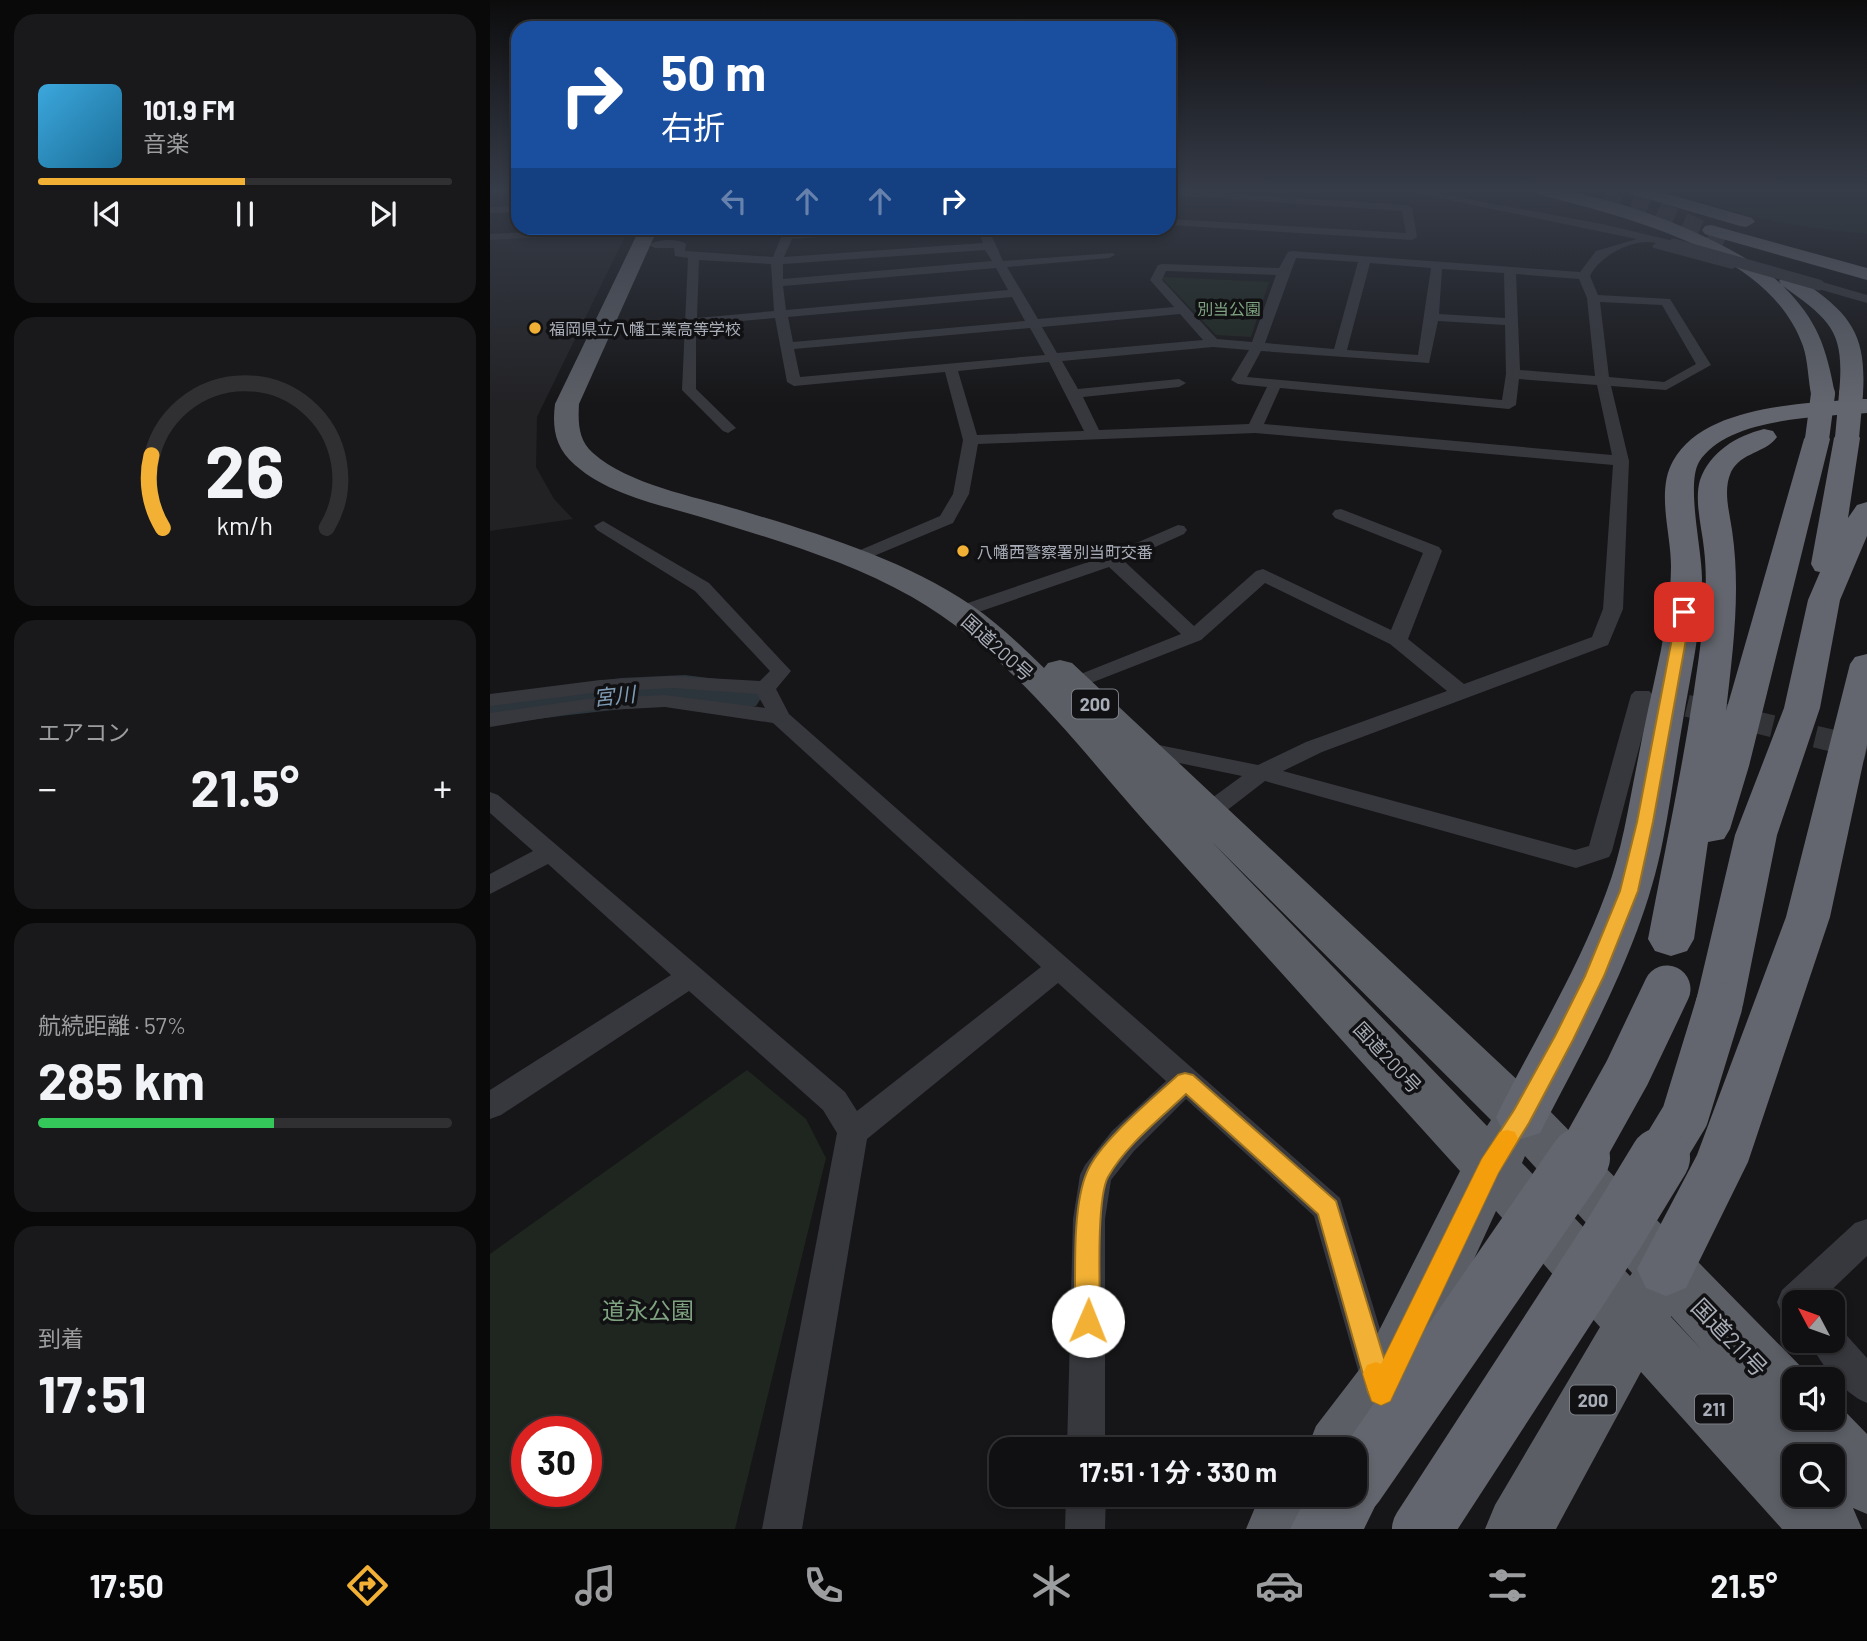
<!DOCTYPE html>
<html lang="ja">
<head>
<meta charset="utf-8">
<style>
  body { margin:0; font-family:Barlow,"Noto Sans JP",sans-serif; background:#19191b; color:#f1f3f6; height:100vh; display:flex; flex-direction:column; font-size:26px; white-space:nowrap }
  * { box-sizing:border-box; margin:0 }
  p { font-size:23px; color:#9c9d9f }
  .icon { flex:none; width:38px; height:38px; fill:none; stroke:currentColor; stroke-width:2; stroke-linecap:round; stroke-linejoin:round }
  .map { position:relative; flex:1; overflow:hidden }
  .details { display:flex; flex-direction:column; gap:14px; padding:14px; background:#09090a; width:490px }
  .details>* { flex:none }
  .hud { position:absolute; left:21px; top:21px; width:665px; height:214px; border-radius:21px; box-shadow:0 4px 10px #0003,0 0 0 2px #303032; background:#1a4fa0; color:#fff; overflow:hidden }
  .needle { width:46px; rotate:311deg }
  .tools { position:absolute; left:1292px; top:1290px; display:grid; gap:14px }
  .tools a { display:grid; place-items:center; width:63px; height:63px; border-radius:14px; background:#101012; box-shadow:0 4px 10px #0003,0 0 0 2px #303032; font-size:35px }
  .speed { position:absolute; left:21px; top:1416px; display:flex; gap:14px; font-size:35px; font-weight:700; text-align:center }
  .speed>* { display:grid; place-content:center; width:91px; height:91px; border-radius:50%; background:#101012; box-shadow:0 4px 10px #0003,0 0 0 2px #303032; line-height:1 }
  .speed .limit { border:10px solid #d22; background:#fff; color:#111 }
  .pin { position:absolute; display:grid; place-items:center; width:60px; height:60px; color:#fff; margin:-30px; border-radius:14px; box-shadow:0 4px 10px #0006 }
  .me { position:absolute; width:77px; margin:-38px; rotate:1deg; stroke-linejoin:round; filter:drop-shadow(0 0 5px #0008) }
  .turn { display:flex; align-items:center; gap:24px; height:147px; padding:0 35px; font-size:32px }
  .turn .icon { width:91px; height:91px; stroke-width:2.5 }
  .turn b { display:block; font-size:49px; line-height:60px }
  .lanes { display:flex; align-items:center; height:66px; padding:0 35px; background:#0003; justify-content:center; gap:35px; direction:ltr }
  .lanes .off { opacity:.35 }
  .big { font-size:52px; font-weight:700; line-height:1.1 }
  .details .tile { flex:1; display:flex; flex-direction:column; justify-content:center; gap:10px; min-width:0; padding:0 24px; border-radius:21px; background:#19191b }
  .details .dial { align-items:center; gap:0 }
  .dial svg { height:182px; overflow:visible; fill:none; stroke:#303032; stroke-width:7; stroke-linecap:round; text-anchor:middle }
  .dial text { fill:#f1f3f6; stroke:none }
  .song { display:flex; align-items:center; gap:21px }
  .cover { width:84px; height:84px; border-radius:10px; background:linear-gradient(135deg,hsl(200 70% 55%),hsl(200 70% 35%)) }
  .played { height:7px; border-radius:4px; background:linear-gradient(90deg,#f2b134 50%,#303032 50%) }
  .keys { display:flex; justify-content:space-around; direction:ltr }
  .heat { display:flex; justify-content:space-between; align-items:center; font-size:38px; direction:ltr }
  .charge { height:10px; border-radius:5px; background:linear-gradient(90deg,#34c759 57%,#303032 0) }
  .trip { position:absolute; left:499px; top:1437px; width:378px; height:70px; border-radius:21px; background:#101012; box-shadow:0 4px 10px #0003,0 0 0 2px #303032; font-weight:700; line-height:70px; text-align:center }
  .tabs { display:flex; height:112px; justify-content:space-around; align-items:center; background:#060607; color:#9c9d9f }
  .tabs .icon { width:49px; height:49px }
  .tabs .on { color:#f2b134 }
  .tabs b { font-size:32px; color:#f1f3f6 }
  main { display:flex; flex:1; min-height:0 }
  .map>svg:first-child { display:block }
  .built { fill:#222225 }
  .green { fill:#1e261f; fill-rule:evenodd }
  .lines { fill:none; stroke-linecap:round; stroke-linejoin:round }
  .river { fill:#2c353c; fill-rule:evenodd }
  .minor-tunnel { stroke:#333438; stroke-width:22; stroke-dasharray:22 11; stroke-linecap:butt }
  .motorway-tunnel { stroke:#333438; stroke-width:18; stroke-dasharray:18 10; stroke-linecap:butt }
  .minor { fill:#37383d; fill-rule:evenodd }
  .trunk { fill:#5b5e65; fill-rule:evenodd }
  .motorway { fill:#63666e; fill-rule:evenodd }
  .minor-bridge { stroke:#37383d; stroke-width:11 }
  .motorway-bridge-far2 { stroke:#63666e; stroke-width:24 }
  .motorway-bridge-far1 { stroke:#63666e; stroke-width:47 }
  .motorway-bridge { stroke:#63666e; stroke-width:60 }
  .route { fill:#f2b134; stroke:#9d7322; stroke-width:2 }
  .slow { fill:#f59e0b }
  .poi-dot { fill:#f2b134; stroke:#111113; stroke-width:2.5 }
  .labels { text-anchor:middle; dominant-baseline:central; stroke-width:7; stroke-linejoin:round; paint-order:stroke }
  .far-park-label { font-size:16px; fill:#7fa381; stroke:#111113 }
  .far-poi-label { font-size:16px; fill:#a8adb8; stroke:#111113; text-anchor:start }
  .shield { fill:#111113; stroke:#7b7e86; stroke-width:2 }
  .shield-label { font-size:18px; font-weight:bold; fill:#a8adb8 }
  .street-label { font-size:19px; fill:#a8adb8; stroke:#111113 }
  .water-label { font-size:21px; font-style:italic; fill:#7f9bb3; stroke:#111113 }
  .near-park-label { font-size:23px; fill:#7fa381; stroke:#111113 }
  .near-street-label { font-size:23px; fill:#a8adb8; stroke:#111113 }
</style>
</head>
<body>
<main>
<section class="details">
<div class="tile">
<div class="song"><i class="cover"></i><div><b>101.9 FM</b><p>音楽</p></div></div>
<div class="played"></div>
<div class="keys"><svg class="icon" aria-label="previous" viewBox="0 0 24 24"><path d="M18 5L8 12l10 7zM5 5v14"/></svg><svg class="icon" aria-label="pause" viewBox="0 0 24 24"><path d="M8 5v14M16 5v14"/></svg><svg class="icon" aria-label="next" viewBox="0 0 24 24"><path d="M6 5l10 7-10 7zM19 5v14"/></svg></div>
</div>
<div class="tile dial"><svg viewBox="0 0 100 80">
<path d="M14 69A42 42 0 1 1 86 69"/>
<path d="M14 69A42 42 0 0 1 9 37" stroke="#f2b134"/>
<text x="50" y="56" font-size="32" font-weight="700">26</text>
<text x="50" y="72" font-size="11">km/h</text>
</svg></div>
<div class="tile"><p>エアコン</p>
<div class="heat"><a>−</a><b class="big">21.5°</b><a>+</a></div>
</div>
<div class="tile"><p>航続距離 · 57%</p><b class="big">285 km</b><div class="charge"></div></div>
<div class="tile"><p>到着</p><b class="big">17:51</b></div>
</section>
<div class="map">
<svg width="1377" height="1529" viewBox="0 0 1377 1529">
  <rect width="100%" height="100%" fill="#161618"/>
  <path class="built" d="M137,232l-90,185 -1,50 18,32 19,20 -83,12v-291z"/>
  <path class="green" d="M1191,190h186v44c-60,-7 -133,-14 -186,-44z
    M671,277l108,5 -18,55 -35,-2z
    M257,1070l59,49 20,39 -91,371h-245v-275zM37,1432h59v59h-59z"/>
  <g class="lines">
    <path class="river" d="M195,675l71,9 7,11 -7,11c-30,7 -60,-1 -90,0 -59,3 -117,12 -176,19v-30l131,-17z"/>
    <path class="minor-tunnel" d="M1165,698l212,51"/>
    <path class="motorway-tunnel" d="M1116,190l33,11 86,39"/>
    <path class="minor" d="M679,190l238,15 5,3 5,29 -5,3 -243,-15v-6l237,14 -4,-22 -233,-16z
      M910,190h19l183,34 76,18 2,2 -5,3 63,19 -6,3 -78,-21 -2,-2 4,-3c-21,-5 -55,11 -66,33l8,19 72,4 41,66 -45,25 -55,-4 18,75 -6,148 -15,36 -286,107 -39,19 292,79 14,-4 42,-151 4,-4h14l4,4 -41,156 -3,6 -33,11 -311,-87 -48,37 -8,2 -8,-2 -4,-6 4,-6 41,-30 -111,-23 -3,-5 3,-5 8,-2 119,24 48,-23 141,-51 -57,-47 -125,-61 -64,57 -141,55 -7,-2 -4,-4 4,-4 128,-51 -72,-67 -142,49h-14l-3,-4 3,-4 153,-52 72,-31 6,1 3,4 -3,4 -60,27 70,65 62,-55 7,-2 128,61 32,-77 -88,-35 -3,-4 3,-4 6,-1 98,38 3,4 -34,88 56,45 128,-47 11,-28 10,-144 -358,-32 -277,11 -9,50 -16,29 -96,40 -6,-1 -3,-4 3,-4 89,-38 13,-22 10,-54 -18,-68 -151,14 -7,-4 -12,-64 -79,7v64l40,39 -8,5 -5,-2 -41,-41 6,-132 -13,-2 -1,-8h-19l-6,-3c8,-6 29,-7 37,-1l-1,7 88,6 12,-29h10v4l67,-4h42l-5,3 -107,8 -8,18 199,-14 -5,-15h10l15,33 110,-8 2,2 -6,3 -102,9 31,52 136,-12 -24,-27 8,-15 4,-1 117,4 9,-16 4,-1 288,21 16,-21 41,-12zM495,250l7,11 -209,18v-15zM806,258l62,4 -24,87 -69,-6zM209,260l72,4 3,47 -77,7zM880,263l61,5 -13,87 -71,-5zM506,268l12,22 -222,20 -3,-24zM952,269l62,4 1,45 -66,-4zM676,271l110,4 -24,67 -35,-3 -55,-59zM1026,274l63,5 8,19 8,78 -75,-6zM522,297l13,24 -232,21 -5,-25zM1110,302l62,3 34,59 -32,18 -55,-5zM690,314l23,26 -146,13 -15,-26zM948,321l67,4 1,49 -4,26 -255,-23 14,-26 168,12zM540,328l15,27 -245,22 -6,-28zM723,347l36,3 -18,30 7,4 29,3 -18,37 -150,6 -16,-33 96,-10 7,-4 -7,-4 -101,10 -16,-28zM559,362l35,69 -107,4 -19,-64zM1029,379l78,6 15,70 -348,-31 16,-36 229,21 7,-4z
      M28,206v6l-28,1v-6z
      M120,228h57l-5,3 -172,9v-6z
      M1329,281l48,14v8l-52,-15v-6z
      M113,521l106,62 82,88 -15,18 13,25 551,484 55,180 -5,13 -13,5 -13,-5 -50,-175 -128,-117 -52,52 -23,29 -6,39v230h-38l6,-230 7,-44 5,-10 27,-34 54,-50 -108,-98 -191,156 -65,390h-40l75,-396 -14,-23 -134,-119 -188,124 -11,4v-29l181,-115 -123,-111 -58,30v-20l43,-23 -43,-38v-21l8,3 347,297 12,19 184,-144 -268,-244 -108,-16 -78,4 -97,16v-14l97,-14 78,-4 100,13 -8,-14 -85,-6 -72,4 -110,14v-12l110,-14 72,-4 88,5 10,-10 -75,-80 -98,-61 -3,-4z
      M1377,1219v37l-48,46h-25v17l-12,-5 -5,-12 5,-12 73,-67z
      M1342,1325l8,3 27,30v45c-23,-9 -48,-40 -58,-63h23z
      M576,1494h40l-1,35h-40z"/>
    <path class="trunk" d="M150,228h18l-79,176c-1,18 -1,36 14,49 37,33 106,44 153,59 77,23 158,48 225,93 27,18 50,41 73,63l4,-5 12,-3 12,3 468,438 273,278h-19v39h38v-20l35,36v80l-14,-6 9,21h-80l-141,-157 -85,157h-71l10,-24 105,-178 -104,-116 -93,203 -41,58 -8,3v-26h-47l9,-23 43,-56 101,-199c-105,-116 -209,-232 -314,-348 -71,-80 -139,-172 -234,-226 -62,-35 -133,-56 -201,-77 -44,-14 -100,-23 -136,-55 -20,-17 -23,-37 -20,-61zM723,843l278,277 -4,6zM1035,1156l107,117 -2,3 -108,-113zM1181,1316l31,34 -31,-33zM1304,1456h38v38h-38z
      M774,1494h74l-18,35h-74l10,-24z"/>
    <path class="motorway" d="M1046,190c60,-5 201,52 245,94l-2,-3 3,-4c12,-3 20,3 29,10 44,31 55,54 52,107l-3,5h7v14c-47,4 -140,4 -168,49 -13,23 3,87 3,116 0,47 -11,95 -19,142 -7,40 -12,80 -20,120 -20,104 -75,200 -123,293l-18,6 -18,-6 -8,-16c37,-75 81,-145 110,-224 16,-41 22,-85 31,-129 7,-38 16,-76 24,-114 5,-28 10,-56 10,-84 0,-33 -15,-75 2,-105 29,-53 120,-57 174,-61l-8,-6c6,-62 -7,-73 -56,-108 35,35 43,61 52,108l-3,5 -9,2 -9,-2 -3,-5c-3,-15 -3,-33 -8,-48 -34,-97 -178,-128 -265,-152z
      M1139,190h25l98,28 3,4 -9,5 -6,-1 -109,-32z
      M1221,225l156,43v12l-162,-46 -3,-4 3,-4z
      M1274,429l9,2 4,6c-11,16 -36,15 -46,35 -8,18 -2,38 1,58 9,61 1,120 -6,181l78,-272 4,-6 9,-2 9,2 4,6 -81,327 -19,63 -6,10 -16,3 -14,97 -7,12 -16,5 -16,-5 -7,-12c20,-105 43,-210 55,-315 3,-25 4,-50 1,-75 -2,-21 -10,-48 -4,-69 10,-28 36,-44 64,-51z
      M1357,430l9,2 4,6 -12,80 9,-13 10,-3v34l-27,64 -20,108 -43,127 -34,170 -7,13 -17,6 -17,-6 -7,-13 40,-170 49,-127 24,-108 12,-28 -5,-1 -4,-7 23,-126 4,-6z
      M1377,654v91l-37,172 -82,245 -62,126 -20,8 -20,-8 -9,-19 60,-114 89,-238 64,-253 5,-7z
      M864,1464l17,7 10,23 -17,35h-74l18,-35h46z"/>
    <path class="minor-bridge" d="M1184,244l145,41"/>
    <path class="motorway-bridge-far2" d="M1357,438l4,-44
      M1327,439l6,-45"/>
    <path class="motorway-bridge-far1" d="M1089,1159l48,-86 40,-84
      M1169,1159l26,-43 34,-111"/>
    <path class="motorway-bridge" d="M864,1485l226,-327
      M932,1529l193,-297 45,-74"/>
  </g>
  <linearGradient id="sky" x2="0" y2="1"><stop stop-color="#0c0c0d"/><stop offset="0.47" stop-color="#363c48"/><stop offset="1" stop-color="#363c48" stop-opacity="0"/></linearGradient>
  <rect width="1377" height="404" fill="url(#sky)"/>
  <path class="route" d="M1194,608l7,4 -38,210 -15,69 -34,85 -31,64 -44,83 -31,50 -108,228 -9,4 -9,-4 -4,-9 -50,-178 -132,-120c-26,25 -60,51 -78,83 -12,22 -8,114 -8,144l-3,9 -9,3 -9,-3 -4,-9c1,-41 -4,-112 12,-149 13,-31 65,-73 91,-97l7,-2 8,2 143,126 48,157 98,-199 32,-49 41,-74 30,-60 35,-85 17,-69 40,-210z"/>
  <path class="slow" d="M1017,1130l8,2 3,7 -20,34 -108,228 -9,4 -9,-4 -9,-27 4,-9 9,-3 5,2 101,-205 18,-27z"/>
  <g class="poi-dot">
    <circle cx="45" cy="328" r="7"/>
    <circle cx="473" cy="551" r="7"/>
  </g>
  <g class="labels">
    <g class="far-park-label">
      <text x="739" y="308">別当公園</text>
    </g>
    <g class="far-poi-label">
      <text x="59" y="328">福岡県立八幡工業高等学校</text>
      <text x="487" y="551">八幡西警察署別当町交番</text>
    </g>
    <g class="shield">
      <rect x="582" y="689.5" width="46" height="29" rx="5"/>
      <rect x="1080" y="1385.5" width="46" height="29" rx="5"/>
      <rect x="1205" y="1394.5" width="38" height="29" rx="5"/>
    </g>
    <g class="shield-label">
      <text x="605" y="704">200</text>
      <text x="1103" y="1400">200</text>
      <text x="1224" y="1409">211</text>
    </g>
    <g class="street-label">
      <text transform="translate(508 647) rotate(42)">国道200号</text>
      <text transform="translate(898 1057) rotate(47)">国道200号</text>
    </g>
    <g class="water-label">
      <text transform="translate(124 695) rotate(-6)">宮川</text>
    </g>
    <g class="near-park-label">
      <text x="158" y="1310">道永公園</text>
    </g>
    <g class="near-street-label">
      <text transform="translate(1240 1337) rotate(46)">国道211号</text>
    </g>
  </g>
</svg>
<div class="tools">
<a><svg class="needle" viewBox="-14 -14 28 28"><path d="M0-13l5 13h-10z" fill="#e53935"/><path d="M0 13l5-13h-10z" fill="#9c9d9f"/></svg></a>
<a><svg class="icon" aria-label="sound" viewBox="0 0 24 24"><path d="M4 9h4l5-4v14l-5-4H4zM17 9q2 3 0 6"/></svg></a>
<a><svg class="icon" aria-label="search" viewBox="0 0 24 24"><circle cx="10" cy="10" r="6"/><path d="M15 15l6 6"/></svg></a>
</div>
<div class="speed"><div class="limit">30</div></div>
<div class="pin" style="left:1194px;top:612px;background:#d93025"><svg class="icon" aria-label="arrive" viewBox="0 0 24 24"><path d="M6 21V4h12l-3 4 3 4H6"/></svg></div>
<svg class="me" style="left:598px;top:1321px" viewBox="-20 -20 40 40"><circle r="19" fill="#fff"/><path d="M0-13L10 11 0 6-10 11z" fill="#f2b134"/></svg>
<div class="trip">17:51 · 1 分 · 330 m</div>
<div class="hud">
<div class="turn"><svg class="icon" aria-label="right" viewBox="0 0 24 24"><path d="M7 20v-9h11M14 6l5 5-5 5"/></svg><div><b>50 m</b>右折</div></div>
<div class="lanes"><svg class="icon off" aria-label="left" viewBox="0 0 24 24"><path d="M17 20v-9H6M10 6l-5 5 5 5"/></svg><svg class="icon off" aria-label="ahead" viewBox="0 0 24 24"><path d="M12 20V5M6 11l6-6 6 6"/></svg><svg class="icon off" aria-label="ahead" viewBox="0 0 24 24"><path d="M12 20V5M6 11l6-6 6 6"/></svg><svg class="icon" aria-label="right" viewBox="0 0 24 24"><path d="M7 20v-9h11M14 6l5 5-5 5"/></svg></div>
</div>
</div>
</main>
<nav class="tabs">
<b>17:50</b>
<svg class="icon on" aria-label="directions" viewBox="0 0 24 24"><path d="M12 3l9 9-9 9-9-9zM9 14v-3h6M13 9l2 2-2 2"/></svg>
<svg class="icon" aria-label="music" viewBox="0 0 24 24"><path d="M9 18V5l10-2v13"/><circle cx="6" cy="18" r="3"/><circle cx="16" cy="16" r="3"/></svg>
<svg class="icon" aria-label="phone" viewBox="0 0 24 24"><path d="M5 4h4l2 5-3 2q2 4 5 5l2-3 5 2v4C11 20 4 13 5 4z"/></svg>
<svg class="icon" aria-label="climate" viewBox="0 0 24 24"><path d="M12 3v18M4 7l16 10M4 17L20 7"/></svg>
<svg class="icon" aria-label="car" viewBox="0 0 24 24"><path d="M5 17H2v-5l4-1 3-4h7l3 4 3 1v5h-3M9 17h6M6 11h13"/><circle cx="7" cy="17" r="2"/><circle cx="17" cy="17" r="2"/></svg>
<svg class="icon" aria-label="filters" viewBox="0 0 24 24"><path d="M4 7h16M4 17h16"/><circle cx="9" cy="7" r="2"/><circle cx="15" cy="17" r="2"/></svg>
<b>21.5°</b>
</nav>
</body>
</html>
